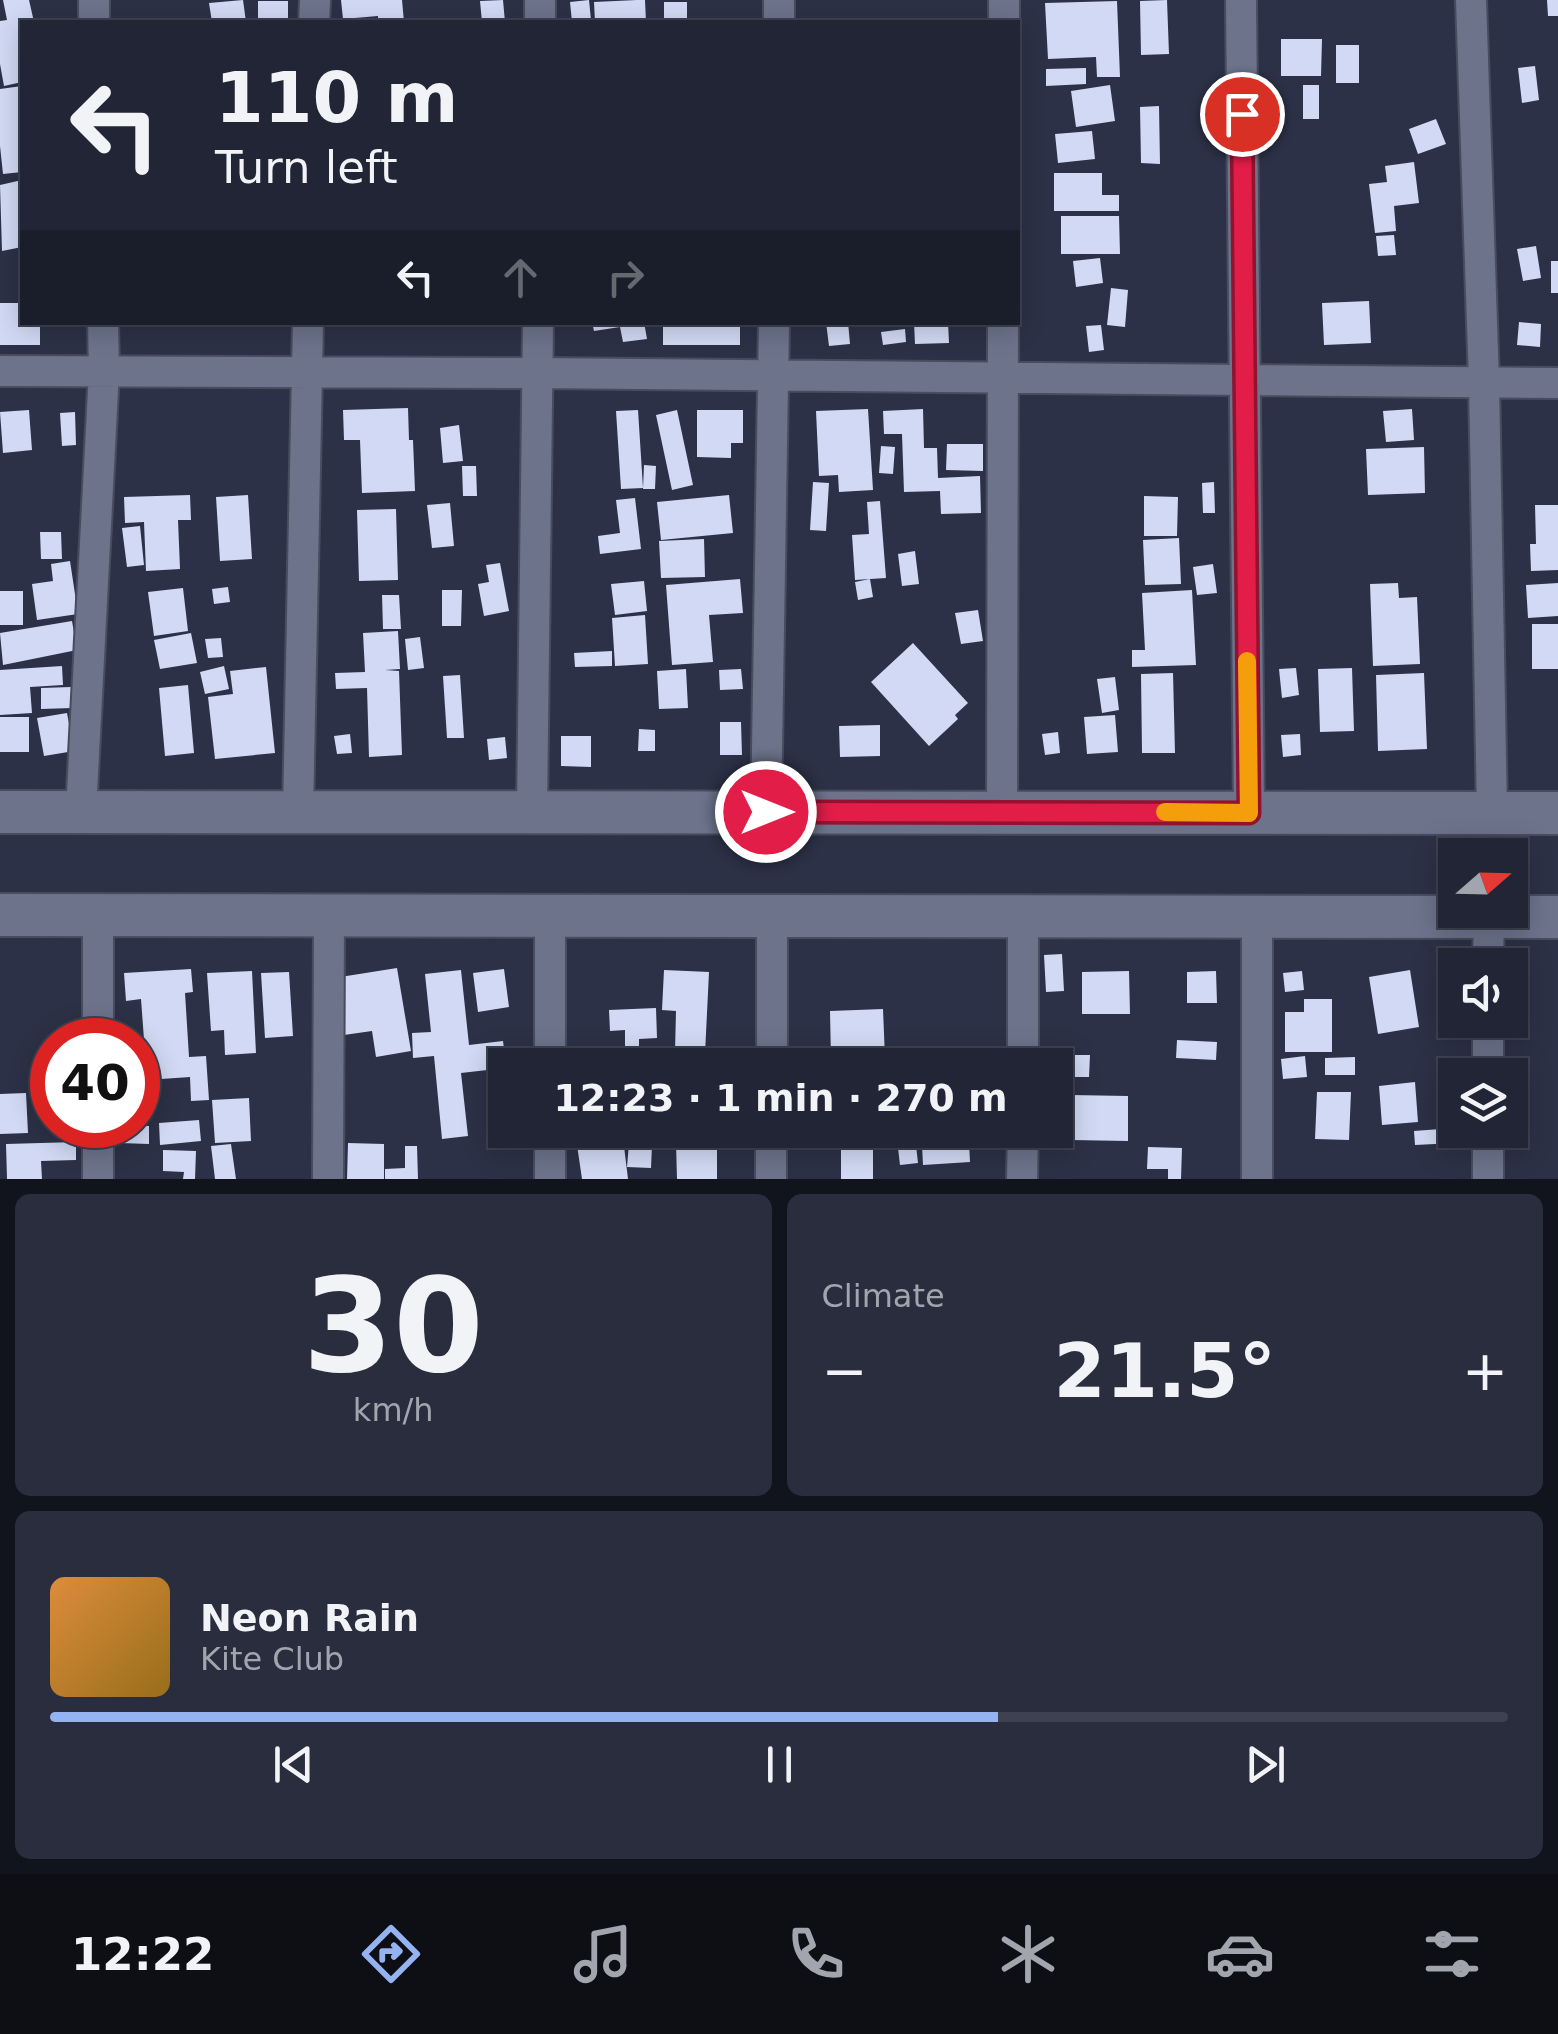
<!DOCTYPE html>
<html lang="en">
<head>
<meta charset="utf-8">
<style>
  body { margin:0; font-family:"DejaVu Sans",sans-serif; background:#292d3d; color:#f1f3f6; height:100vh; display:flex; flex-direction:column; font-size:38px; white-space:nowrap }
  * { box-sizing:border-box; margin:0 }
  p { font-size:32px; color:#a2a5ad }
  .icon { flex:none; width:55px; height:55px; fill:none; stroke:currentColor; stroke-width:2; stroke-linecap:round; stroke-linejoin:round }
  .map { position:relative; height:1179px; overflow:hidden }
  .drawer { display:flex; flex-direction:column; gap:15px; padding:15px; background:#12141d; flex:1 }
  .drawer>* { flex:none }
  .guide { position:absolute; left:20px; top:20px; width:1000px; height:305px; border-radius:0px; box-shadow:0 5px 25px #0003,0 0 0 2px #3e4250; background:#212535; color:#f1f3f6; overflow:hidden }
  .needle { width:65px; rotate:70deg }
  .fabs { position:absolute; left:1438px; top:838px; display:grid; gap:20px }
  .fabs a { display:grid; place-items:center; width:90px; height:90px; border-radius:0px; background:#212535; box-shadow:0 5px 25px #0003,0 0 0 2px #3e4250; font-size:50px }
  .speed { position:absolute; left:30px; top:1018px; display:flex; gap:20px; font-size:50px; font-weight:700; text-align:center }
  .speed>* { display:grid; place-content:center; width:130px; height:130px; border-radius:50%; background:#212535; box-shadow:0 5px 25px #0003,0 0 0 2px #3e4250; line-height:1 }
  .speed .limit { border:15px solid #d22; background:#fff; color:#111 }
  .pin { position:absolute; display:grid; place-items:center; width:85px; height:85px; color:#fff; margin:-42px; border:5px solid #fff; border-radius:50%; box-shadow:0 2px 10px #0007 }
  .me { position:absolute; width:110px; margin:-55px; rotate:90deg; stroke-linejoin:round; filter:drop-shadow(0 0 8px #0008) }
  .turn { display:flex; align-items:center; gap:35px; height:210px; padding:0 30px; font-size:45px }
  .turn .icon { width:130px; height:130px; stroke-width:2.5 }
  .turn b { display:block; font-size:70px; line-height:85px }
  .lanes { display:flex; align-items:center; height:95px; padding:0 30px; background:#0003; justify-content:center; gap:50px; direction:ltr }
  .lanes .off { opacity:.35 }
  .big { font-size:75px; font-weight:800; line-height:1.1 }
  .drawer .card { flex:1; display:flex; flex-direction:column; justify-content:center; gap:15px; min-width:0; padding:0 35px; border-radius:15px; background:#292d3d }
  .drawer .dial { align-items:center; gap:0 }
  .dial b { font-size:130px; line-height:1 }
  .song { display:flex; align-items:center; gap:30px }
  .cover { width:120px; height:120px; border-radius:15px; background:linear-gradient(135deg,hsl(30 70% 55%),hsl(40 70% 35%)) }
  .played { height:10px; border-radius:5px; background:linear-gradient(90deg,#95b2f1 65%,#3e4250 65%) }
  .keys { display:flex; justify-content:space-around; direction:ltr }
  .heat { display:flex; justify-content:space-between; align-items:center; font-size:55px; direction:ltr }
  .drawer .tiles { flex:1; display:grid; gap:15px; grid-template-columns:1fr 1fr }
  .card:last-child { grid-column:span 2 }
  .trip { position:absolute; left:488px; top:1048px; width:585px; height:100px; border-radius:0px; background:#212535; box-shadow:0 5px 25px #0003,0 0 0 2px #3e4250; font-weight:800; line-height:100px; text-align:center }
  .dock { display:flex; height:160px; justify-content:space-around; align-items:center; background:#0d0f15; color:#a2a5ad }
  .dock .icon { width:70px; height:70px }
  .dock .selected { color:#95b2f1 }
  .dock b { font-size:45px; color:#f1f3f6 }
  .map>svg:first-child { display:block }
  .building { fill:#d1d9f4 }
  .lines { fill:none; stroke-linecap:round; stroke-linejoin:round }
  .street-casing { stroke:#474c5e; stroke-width:34 }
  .secondary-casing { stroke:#474c5e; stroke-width:46 }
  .street { stroke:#6c738b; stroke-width:30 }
  .secondary { stroke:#6c738b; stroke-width:42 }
  .route-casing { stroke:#92132f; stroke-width:25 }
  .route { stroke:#e11d48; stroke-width:18 }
  .slow { stroke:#f59e0b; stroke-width:18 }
</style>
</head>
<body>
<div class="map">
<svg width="1558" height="1179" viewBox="0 0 1558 1179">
  <rect width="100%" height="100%" fill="#2c3147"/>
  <path class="building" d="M3,0h26l5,22h-12v60l-18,4 -4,-22v-43l7,-1z
    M243,0l3,22h-34l-3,-19z
    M341,0h61l2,22h-26v-6l-35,3z
    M503,0l2,22h-23l-2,-21z
    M589,0l2,20 -19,2 -2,-20z
    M637,0h8l1,22h-51l-1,-20z
    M1167,0l2,54 -28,1 -1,-54z
    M1547,0h11v16h-10z
    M258,1h30v21h-30z
    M1117,1l3,76h-23l-1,-20 -48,2 -3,-56z
    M664,2h23v20h-23z
    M1281,39h41l-1,37h-40z
    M1336,45h23v38h-23z
    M1535,66l4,34 -17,3 -4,-35z
    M1086,68v16l-40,2v-17z
    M1110,85l5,36 -39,6 -5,-36z
    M1303,85h16v34h-16z
    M22,86v86l-19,2 -3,-28v-57z
    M1159,106l1,58 -19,-1 -1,-56z
    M1436,119l10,25 -28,10 -9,-25z
    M1092,131l3,28 -37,4 -3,-29z
    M1414,162l5,41 -25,3 2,25 -21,2 -6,-49 18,-2 -2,-16z
    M1054,173h48v22h17v16h-65z
    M22,180v67l-20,4 -2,-66z
    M1061,216h58l1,38h-59z
    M1394,235l2,20 -18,1 -2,-20z
    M1536,246l5,32 -18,3 -6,-32z
    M1100,258l3,25 -27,4 -3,-26z
    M1551,261h7v32h-7z
    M1111,288l17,2 -3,37 -18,-2z
    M1369,301l2,42 -47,2 -2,-42z
    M0,303h22v19h18v23h-40z
    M592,322h52l3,17 -24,3 -3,-15 -26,4z
    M663,322h77v23h-77z
    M826,322h22l2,22 -21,2z
    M914,322h34l1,21 -34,1z
    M1519,322l22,2 -1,23 -23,-2z
    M1101,325l3,25 -15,2 -3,-26z
    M905,329l1,13 -23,3 -2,-13z
    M408,408l1,32h4l2,51 -53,2 -2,-53h-16l-1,-30z
    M868,409l5,81 -34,2 -1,-17 -19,1 -3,-65z
    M923,409l1,39h13l1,30 42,-2 1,37 -40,1 -1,-23 -36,1 -2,-58h-18l-1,-23z
    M1412,409l2,31 -28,2 -3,-31z
    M29,410l3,40 -29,3 -3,-41z
    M638,410l5,78 -22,1 -5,-78z
    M677,410l16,75 -21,5 -16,-75z
    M697,410h46v33h-12v15l-34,-1z
    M75,412l1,33 -14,1 -2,-33z
    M459,425l4,36 -20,2 -3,-35z
    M947,444h36v27l-37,-1z
    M881,446l14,1 -2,27 -14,-1z
    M1424,447l1,46 -57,2 -2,-46z
    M644,465l12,1 -1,23h-12z
    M462,466h14l1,30h-14z
    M813,482l16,1 -3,48 -16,-1z
    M1214,482l1,31h-12l-1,-30z
    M190,495l1,25h-13l2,49 -34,2 -2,-49 -19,1 -1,-26z
    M248,495l4,64 -32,2 -4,-64z
    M729,495l4,38 -72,7 -4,-38z
    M1144,496l34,1 -1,39h-33z
    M635,498l6,51 -41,5 -2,-18 22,-3 -4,-33z
    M880,501l6,77 -31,2 -3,-45 17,-1 -2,-32z
    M450,503l4,43 -22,2 -5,-43z
    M1535,505h23v65l-27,1 -1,-27h6z
    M396,509l2,71 -39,1 -2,-71z
    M140,526l4,39 -17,2 -5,-39z
    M40,532h21l1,27h-21z
    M1179,538l2,46 -36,1 -2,-45z
    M704,539l1,38 -44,1 -2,-37z
    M915,551l4,33 -17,2 -4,-32z
    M70,561l8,53 -41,6 -5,-36 21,-3 -2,-17z
    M500,563l9,48 -25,5 -6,-32 11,-2 -3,-17z
    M1213,564l4,29 -20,2 -4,-28z
    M740,579l3,34 -34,2 4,47 -41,3 -6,-80z
    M870,579l3,18 -15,3 -3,-18z
    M644,581l3,30 -32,4 -4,-31z
    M1398,583l1,15 18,-1 3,67 -47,2 -3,-82z
    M1558,583v33l-30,2 -2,-33z
    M228,587l2,15 -16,2 -2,-15z
    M183,588l5,43 -34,5 -6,-44z
    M442,590h20l-1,36h-19z
    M1192,590l4,75 -64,2v-17h13l-3,-57z
    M0,591h23v34h-23z
    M382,595h17l2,34h-18z
    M978,610l5,31 -22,3 -6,-31z
    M645,615l3,49 -33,2 -3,-48z
    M72,621l5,29 -74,15 -3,-32z
    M1532,624h26v45h-26z
    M398,631l2,38 -15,1 14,1 3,84 -33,2 -2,-69 -31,1 -1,-16 30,-1 -2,-39z
    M191,633l6,30 -37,6 -6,-29z
    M420,637l4,31 -16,2 -3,-31z
    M221,638l2,19 -15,1 -3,-19z
    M913,643l55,60 -13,12 3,4 -29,27 -58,-64z
    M612,651v15l-37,1 -1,-14z
    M62,666l1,19 -33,2 2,26 -32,2v-45z
    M224,666l5,23 -24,5 -5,-22z
    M266,667l9,86 -60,6 -7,-62 25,-3 -3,-23z
    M1296,668l3,27 -17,3 -3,-29z
    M1352,668l2,63 -34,1 -2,-63z
    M686,669l2,39 -29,1 -2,-38z
    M741,669l2,20 -23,1 -1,-20z
    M1173,673l2,80h-33l-1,-79z
    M1424,673l3,76 -49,2 -2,-76z
    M460,675l4,63h-17l-4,-62z
    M1115,677l4,33 -17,3 -5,-34z
    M188,685l6,68 -29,3 -6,-68z
    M71,687l1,21 -31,1v-21z
    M67,713l7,38 -30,5 -7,-38z
    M1115,715l3,37 -31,2 -3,-37z
    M0,717h29v35h-29z
    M720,722h21l1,33h-22z
    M880,725v31l-40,1 -1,-31z
    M639,729l16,1v21h-17z
    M1058,732l2,21 -15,2 -3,-21z
    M350,734l2,19 -15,1 -3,-18z
    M1300,734l1,21 -18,2 -2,-22z
    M561,736h30v31l-30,-1z
    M505,737l2,21 -18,2 -2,-21z
    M1062,954l2,37 -18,1 -2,-37z
    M397,968l14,83 -35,6 -4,-26 -28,4 -10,-57z
    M191,969l2,23 -8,1 4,64 17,-1 3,44 -18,1 -1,-24 -43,3 -6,-81 -15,2 -2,-28z
    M504,969l5,38 -31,5 -5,-39z
    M461,970l8,75 34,-4 3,24 -1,3 -44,5 7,63 -26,3 -8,-83 -21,2 -1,-25 19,-1 -6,-58z
    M664,970l45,2 -4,82 -30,-2 1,-41 -14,-1z
    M1410,970l9,57 -41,7 -9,-57z
    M252,971l4,82 -31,2 -1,-25 -13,1 -4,-58z
    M1129,971l1,43h-48v-42z
    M1216,971l1,32h-30v-31z
    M1302,971l2,19 -19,2 -2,-19z
    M289,972l4,64 -28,2 -4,-65z
    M1304,999h28v53h-47v-40h19z
    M656,1008l1,30 -18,1v12h-14v-21l-15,1 -1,-21z
    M883,1009l2,49 -54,2 -1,-49z
    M1177,1040l40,2 -1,18 -40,-2z
    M708,1054l3,11h-34l-1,-4z
    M1059,1055h31l-1,22h-31z
    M631,1056l1,9h-29l-1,-5z
    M1305,1056l2,21 -24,2 -2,-20z
    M47,1057h5v37h-5z
    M1355,1057v18h-30v-17z
    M1415,1082l3,40 -36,3 -3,-39z
    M1317,1092h34l-2,48 -34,-1z
    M26,1093l2,40 -28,1v-40z
    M1071,1095l57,1v45l-57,-1z
    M249,1098l2,43 -36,2 -3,-43z
    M199,1120l2,21 -41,4 -1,-22z
    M121,1125l28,1v18l-29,-1z
    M1454,1128l1,15 -40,2 -1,-14z
    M612,1130h29l1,6 -19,2 5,41h-46l-5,-34 36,-4z
    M667,1130h46l1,5 -46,4z
    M835,1130h38v15h-38z
    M920,1130h36l2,8 -35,5z
    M76,1142v18l-35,1 1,18h-35l-1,-35z
    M348,1143l36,1v35h-37z
    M629,1143l23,2 -1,23 -24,-1z
    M676,1143h41v36h-40z
    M969,1143l1,19 -47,3 -1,-20z
    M231,1144l5,35h-21l-4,-33z
    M916,1145l2,18 -18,2 -2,-17z
    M405,1146h12l1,33h-33v-10l20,-1z
    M1148,1147l34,1 -1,31h-13v-10h-21z
    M841,1148h32v31h-32z
    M163,1150l33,1 -1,28h-12l1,-7 -21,-1z"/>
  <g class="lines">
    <g class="street-casing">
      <path id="street" d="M94,0v22
        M1241,0l8,813
        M1471,0l13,382 8,431
        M314,22l1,-22
        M540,22v-22
        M779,22v-22
        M1004,22v-22
        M0,371l538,2 1020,10
        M81,812l23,-441 -1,-49
        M298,812l10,-490
        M532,812l6,-490
        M766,812l8,-490
        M1002,812l1,-490
        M98,915v125
        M1488,965l1,-49
        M550,1065v-150
        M772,1065v-149
        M1023,1065v-149
        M1488,1075v-55
        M98,1125v54
        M328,1179l1,-264
        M550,1179v-49
        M771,1179v-49
        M1022,1179l1,-49
        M1257,1179v-263
        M1488,1179v-49"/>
    </g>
    <g class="secondary-casing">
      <path id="secondary" d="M0,812l1558,1
        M0,915l1558,2"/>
    </g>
    <use href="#street" class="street"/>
    <use href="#secondary" class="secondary"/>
  </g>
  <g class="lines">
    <g class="route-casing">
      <path id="route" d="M766,812l483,1 -7,-699"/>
    </g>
    <use href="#route" class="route"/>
    <path class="slow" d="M1165,812l84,1 -2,-152"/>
  </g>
</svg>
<div class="fabs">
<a><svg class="needle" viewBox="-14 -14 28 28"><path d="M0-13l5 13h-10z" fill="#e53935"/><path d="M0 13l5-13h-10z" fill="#a2a5ad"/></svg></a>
<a><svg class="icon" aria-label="sound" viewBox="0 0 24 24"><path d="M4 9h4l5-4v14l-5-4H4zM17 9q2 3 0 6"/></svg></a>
<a><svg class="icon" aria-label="layers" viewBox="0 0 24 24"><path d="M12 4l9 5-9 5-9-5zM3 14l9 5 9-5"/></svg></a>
</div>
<div class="speed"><div class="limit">40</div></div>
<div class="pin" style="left:1242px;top:114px;background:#d93025"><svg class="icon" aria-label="arrive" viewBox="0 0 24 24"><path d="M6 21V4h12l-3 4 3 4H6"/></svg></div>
<svg class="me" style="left:766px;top:812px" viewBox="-20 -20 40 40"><circle r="17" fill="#e11d48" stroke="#fff" stroke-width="3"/><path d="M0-11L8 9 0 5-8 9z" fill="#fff"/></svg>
<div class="trip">12:23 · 1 min · 270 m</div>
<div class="guide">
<div class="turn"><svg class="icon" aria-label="left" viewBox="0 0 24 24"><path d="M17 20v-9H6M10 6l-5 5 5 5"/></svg><div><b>110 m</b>Turn left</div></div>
<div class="lanes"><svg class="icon" aria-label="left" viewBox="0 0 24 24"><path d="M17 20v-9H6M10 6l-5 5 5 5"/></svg><svg class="icon off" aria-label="ahead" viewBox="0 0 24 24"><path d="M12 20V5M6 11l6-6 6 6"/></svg><svg class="icon off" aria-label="right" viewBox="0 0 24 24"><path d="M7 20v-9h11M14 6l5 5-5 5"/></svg></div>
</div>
</div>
<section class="drawer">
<div class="tiles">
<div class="card dial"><b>30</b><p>km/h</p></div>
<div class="card"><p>Climate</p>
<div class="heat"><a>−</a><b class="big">21.5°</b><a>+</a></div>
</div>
<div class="card">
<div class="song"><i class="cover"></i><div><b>Neon Rain</b><p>Kite Club</p></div></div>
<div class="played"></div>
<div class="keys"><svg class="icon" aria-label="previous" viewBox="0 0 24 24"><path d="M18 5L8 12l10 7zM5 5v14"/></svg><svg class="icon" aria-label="pause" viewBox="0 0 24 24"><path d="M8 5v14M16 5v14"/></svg><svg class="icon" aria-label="next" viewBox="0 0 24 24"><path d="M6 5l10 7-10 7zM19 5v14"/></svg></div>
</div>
</div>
</section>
<nav class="dock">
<b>12:22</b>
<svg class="icon selected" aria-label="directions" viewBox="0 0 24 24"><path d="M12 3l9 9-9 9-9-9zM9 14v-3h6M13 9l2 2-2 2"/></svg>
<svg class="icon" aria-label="music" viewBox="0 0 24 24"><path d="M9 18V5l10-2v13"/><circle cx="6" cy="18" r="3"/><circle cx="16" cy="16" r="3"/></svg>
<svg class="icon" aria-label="phone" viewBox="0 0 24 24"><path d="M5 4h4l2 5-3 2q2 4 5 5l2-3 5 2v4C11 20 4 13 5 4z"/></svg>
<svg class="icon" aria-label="climate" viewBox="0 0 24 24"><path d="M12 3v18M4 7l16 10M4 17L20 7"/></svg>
<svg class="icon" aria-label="car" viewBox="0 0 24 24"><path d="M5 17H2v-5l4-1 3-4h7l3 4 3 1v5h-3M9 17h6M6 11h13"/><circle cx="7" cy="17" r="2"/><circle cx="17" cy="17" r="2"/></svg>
<svg class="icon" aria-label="filters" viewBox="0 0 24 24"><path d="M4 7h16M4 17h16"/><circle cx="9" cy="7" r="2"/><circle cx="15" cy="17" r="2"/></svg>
</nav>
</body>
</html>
